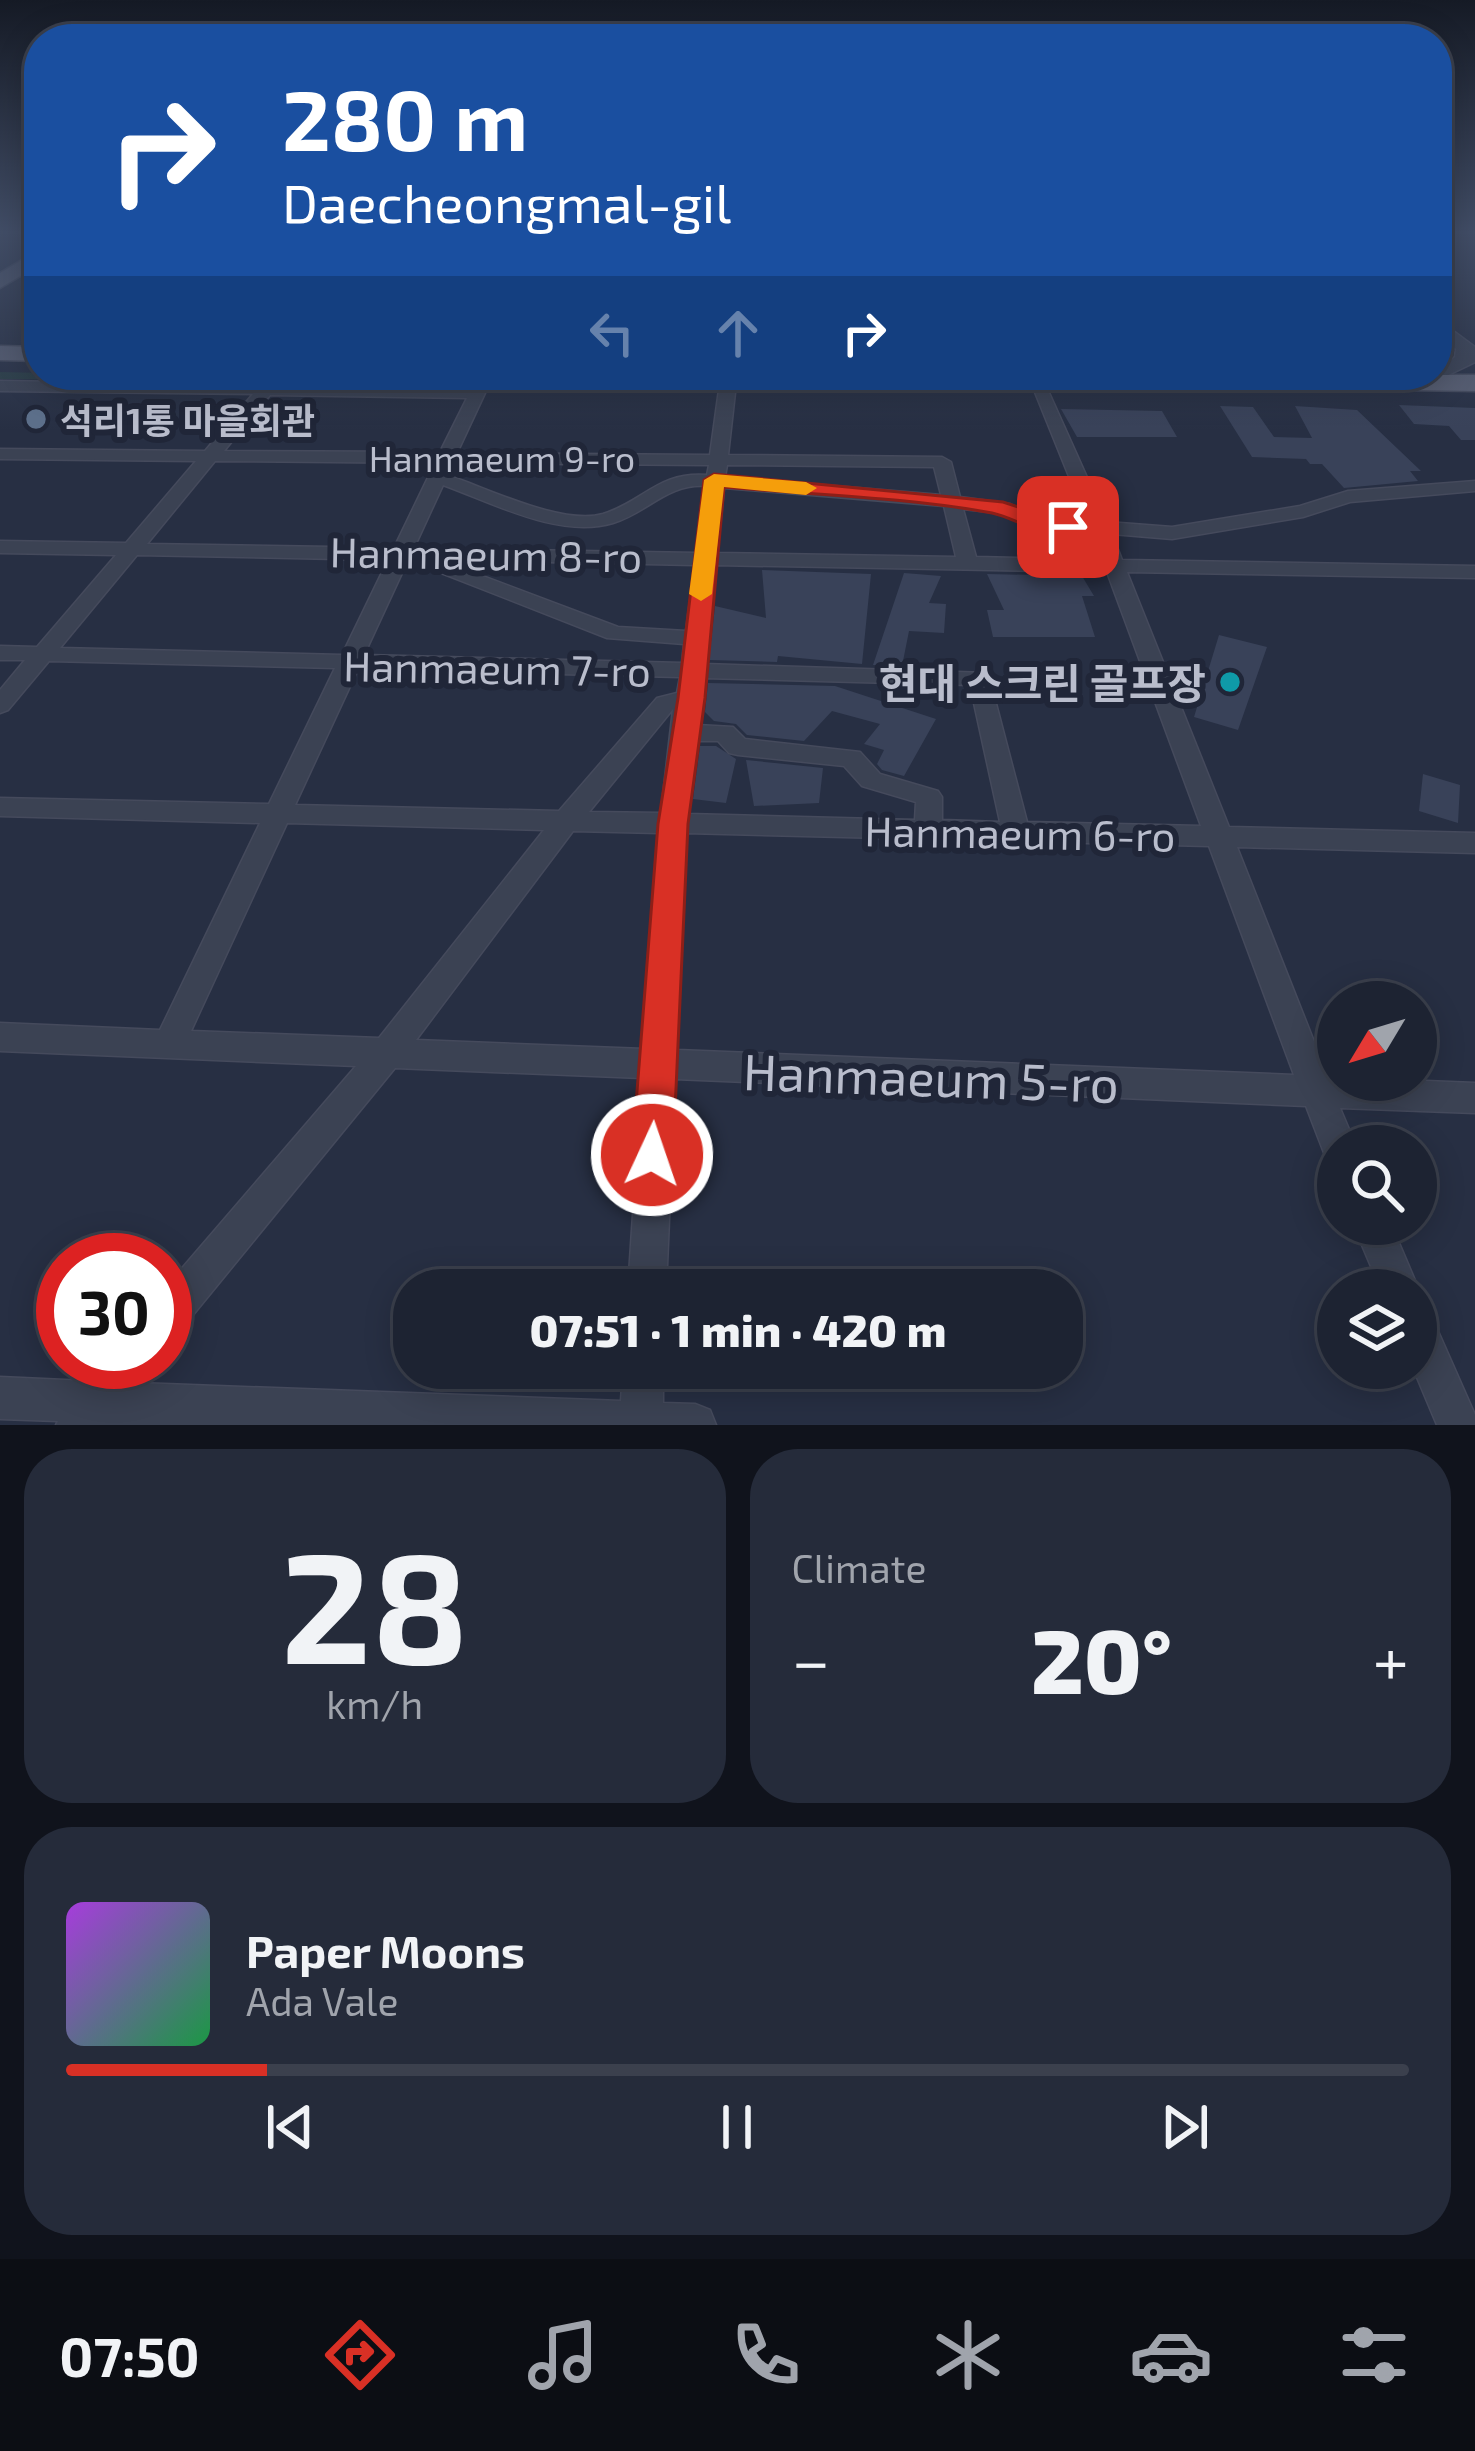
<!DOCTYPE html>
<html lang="en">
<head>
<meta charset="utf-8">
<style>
  body { margin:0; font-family:"Exo 2","Noto Sans KR",sans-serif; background:#252b3a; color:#f1f3f6; height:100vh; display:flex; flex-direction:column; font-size:45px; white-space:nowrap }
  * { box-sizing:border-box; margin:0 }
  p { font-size:39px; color:#a0a4ac }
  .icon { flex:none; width:66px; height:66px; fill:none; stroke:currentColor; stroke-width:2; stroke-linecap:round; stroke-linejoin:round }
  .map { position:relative; height:1425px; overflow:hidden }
  .sheet { display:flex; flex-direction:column; gap:24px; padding:24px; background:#10131c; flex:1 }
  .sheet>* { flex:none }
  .hud { position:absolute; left:24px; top:24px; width:1428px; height:366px; border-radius:48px; box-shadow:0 6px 30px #0003,0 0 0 3px #3b404d; background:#1a4fa0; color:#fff; overflow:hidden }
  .needle { width:78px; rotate:232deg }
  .controls { position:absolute; left:1317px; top:981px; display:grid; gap:24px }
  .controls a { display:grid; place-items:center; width:120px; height:120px; border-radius:50%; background:#1d2332; box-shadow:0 6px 30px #0003,0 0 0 3px #3b404d; font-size:60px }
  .speed { position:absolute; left:36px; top:1233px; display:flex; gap:24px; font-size:60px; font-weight:700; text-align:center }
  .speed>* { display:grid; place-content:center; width:156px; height:156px; border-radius:50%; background:#1d2332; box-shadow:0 6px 30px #0003,0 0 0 3px #3b404d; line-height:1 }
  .speed .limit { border:18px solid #d22; background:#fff; color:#111 }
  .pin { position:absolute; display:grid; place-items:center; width:102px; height:102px; color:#fff; margin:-51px; border-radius:24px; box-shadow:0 6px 18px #0006 }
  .me { position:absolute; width:132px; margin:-66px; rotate:3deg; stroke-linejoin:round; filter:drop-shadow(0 0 9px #0008) }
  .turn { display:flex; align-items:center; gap:42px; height:252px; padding:0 60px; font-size:54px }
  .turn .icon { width:156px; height:156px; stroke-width:2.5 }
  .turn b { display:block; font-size:84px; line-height:102px }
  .lanes { display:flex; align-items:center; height:114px; padding:0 60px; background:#0003; justify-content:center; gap:60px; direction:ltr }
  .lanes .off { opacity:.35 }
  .big { font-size:90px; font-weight:800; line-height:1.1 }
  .sheet .card { flex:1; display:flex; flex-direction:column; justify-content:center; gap:18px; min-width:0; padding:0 42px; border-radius:48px; background:#252b3a }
  .sheet .dial { align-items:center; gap:0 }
  .dial b { font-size:156px; line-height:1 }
  .song { display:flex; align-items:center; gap:36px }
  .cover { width:144px; height:144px; border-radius:18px; background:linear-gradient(135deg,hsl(280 70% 55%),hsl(140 70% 35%)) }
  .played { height:12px; border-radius:6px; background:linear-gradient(90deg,#d93025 15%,#3b404d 15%) }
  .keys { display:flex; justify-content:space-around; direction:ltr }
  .heat { display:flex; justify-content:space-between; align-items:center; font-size:66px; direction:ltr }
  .sheet .tiles { flex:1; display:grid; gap:24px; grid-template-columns:1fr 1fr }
  .card:last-child { grid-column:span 2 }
  .trip { position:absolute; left:393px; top:1269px; width:690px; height:120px; border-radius:48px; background:#1d2332; box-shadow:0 6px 30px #0003,0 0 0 3px #3b404d; font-weight:800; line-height:120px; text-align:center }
  .tab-bar { display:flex; height:192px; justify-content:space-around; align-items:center; background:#0c0e14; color:#a0a4ac }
  .tab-bar .icon { width:84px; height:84px }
  .tab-bar .active { color:#d93025 }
  .tab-bar b { font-size:54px; color:#f1f3f6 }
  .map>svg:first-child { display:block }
  .green { fill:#293d44 }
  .building { fill:#394259 }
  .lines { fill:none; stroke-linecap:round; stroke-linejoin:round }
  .minor-casing { stroke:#454a5c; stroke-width:3 }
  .tertiary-casing { stroke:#454a5c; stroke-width:3 }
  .primary-casing { stroke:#454a5c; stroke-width:3 }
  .minor { fill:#3b4253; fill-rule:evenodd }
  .tertiary { fill:#3b4253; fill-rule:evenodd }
  .primary { fill:#5a6073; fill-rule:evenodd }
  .route { fill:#d93025; stroke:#8d1f18; stroke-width:3 }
  .slow { fill:#f59e0b }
  .service-dot { fill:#5c6f8a; stroke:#202638; stroke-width:4.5 }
  .culture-dot { fill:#0f9aa8; stroke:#202638; stroke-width:4.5 }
  .labels { text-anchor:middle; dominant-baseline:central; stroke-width:12; stroke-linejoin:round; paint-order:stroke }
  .far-poi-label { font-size:36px; font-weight:bold; fill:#b9bdcc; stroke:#202638; text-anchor:start }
  .far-street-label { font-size:36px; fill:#b9bdcc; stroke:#202638 }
  .street-label { font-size:42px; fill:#b9bdcc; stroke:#202638 }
  .poi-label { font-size:42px; font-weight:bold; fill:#b9bdcc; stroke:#202638; text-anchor:end }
  .near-street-label { font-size:51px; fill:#b9bdcc; stroke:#202638 }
</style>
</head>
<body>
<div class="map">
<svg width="1475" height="1425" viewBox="0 0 1475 1425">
  <rect width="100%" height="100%" fill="#272f43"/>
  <path class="green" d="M0,372l237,5 28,4 -265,-2z"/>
  <path class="building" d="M1399,405l76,3v32h-14l-12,-14 -35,-2z
    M1220,406l33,1 21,30 38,1 -17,-32 62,4 64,61h-11l8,10 -74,7 -22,-24h-12l-4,-5 -54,-2z
    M1061,409l101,2 15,26h-100z
    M762,570l109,4 -9,90 -84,-8 -1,6 -68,-2 6,-54 51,12z
    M904,573l37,3 -12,27 17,1 -2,29 -35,-2 -7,35 -29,-1z
    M987,574l95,2 12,20h-12l13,41h-102l-6,-27h17z
    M1219,635l48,12 -29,83 -44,-13z
    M708,683l127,3 101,33 -32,57 -22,-6 -5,-6 7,-14 -20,-6 16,-20 -48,-13 -28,30 -57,-6 -11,-11 -22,-3 -9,-9z
    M700,746h16l20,13 -10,44 -33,-4z
    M746,760l77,8 -4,35 -65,3z
    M1423,774l37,11 -2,38 -39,-12z"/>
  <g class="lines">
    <g class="minor-casing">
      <path id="minor" d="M721,375h16l-9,80 214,2 9,5 9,35 50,7 29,14 48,3 -59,-146 14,2 65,145 65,5 128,-21 48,-15 127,-10v10l-125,11 -47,15 -131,22 -60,-5 10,26 353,6v12l-348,-6 102,255 246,6v20l-238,-6 91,230 147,6v30l-135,-5 16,38h-18v16l-12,-4 -20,-52 -631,-27 -9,211h-38l14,-212 -247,-10 -216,264 -14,6v-50l191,-222 -356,-15v-28l160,7 100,-207 -260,-7v-18l269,6 66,-136 -286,-7 -41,49 -8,3v-23l25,-30h-25v-14l37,1 79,-92 -116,-2v-12l126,2 70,-82 -196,-2v-10l205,2 48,-57 -253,-3v-10l261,4 12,-9 8,5 -3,4 199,3 8,5 -28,60 253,2zM270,395l197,3 -27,54 -216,-1zM215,461l220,2 -41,85 -247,-4zM453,463l256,2 -2,10c-48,-4 -63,26 -104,39 -41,12 -116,-26 -156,-39zM727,465l207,2 7,28 -216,-18zM443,485c50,18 116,54 170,38 34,-10 55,-40 93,-37l-9,67 -283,-5zM724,488l220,18 12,51 -239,-4zM963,509l36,4 36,16 57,4 10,27 -126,-3zM137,555l251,5 -46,95 -282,-7zM408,560l199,78 77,6 -2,19 -318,-8zM440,560l255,5 -9,66 -68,-4zM715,565l392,7 94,254 -174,-4 -39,-149 -284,-9zM358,669l322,8 -3,16 -20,5 -98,113 -264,-6zM703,678l267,7 30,137 -58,-2v-23l-4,-6 -58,-17 -20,-22 -115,-13 -12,-12 -36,-2 7,-27zM673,709l-12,104 -72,-1zM696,741h22l11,12 9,2 106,11 18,20 54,16 -1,18 -228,-6zM287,823l257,7 -165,208 -188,-7zM573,831l86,2 -15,216 -228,-9zM686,833l523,13 85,229 -617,-25z
        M1353,1224h38l28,66 -3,8v-8h-35z
        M1416,1307l14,6 45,102v10h-38l-24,-57z
        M103,1362h46l-11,21 483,18 2,-33h40v35l32,1 15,6 6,15h-660l2,-4 -58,-2v-42l87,4z"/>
    </g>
    <g class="tertiary-casing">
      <path id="tertiary" d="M1437,319l38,28v15l-35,17 -8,-4 23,-18 1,-8 -19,-16z"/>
    </g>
    <g class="primary-casing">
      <path id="primary" d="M39,250v15l-39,23v-15z
        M0,346l39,1v14l-39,-1z
        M902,375h573v16l-560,-8z"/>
    </g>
    <use href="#minor" class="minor"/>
    <use href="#tertiary" class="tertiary"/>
    <use href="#primary" class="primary"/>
  </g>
  <linearGradient id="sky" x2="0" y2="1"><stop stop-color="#151a25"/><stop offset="0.54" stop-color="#414d66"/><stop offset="1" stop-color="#414d66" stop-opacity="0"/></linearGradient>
  <rect width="1475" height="430" fill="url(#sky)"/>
  <path class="route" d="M714,474l289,28 76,25c-24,20 -61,-9 -87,-14 -87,-16 -180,-18 -268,-26l-19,211 -17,126 -15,331 -6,13 -15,6 -14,-6 -6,-13 26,-331 20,-126 26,-218z"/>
  <path class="slow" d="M714,474l92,8 11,6 -11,7 -82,-8 -12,107 -11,7 -12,-7 15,-114z"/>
  <circle class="service-dot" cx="36" cy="419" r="12"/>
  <circle class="culture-dot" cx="1230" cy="682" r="12"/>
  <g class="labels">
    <g class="far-poi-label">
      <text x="60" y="419">석리1통 마을회관</text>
    </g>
    <g class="far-street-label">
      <text x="502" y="457">Hanmaeum 9-ro</text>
    </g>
    <g class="street-label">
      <text transform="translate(486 553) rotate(1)">Hanmaeum 8-ro</text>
      <text transform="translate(497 667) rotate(1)">Hanmaeum 7-ro</text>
      <text transform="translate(1020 832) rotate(1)">Hanmaeum 6-ro</text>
    </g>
    <g class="poi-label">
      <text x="1206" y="682">현대 스크린 골프장</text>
    </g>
    <g class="near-street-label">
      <text transform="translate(931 1076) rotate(2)">Hanmaeum 5-ro</text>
    </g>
  </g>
</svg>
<div class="controls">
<a><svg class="needle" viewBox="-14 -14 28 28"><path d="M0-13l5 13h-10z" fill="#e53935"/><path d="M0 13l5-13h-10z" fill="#a0a4ac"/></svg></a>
<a><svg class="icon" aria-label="search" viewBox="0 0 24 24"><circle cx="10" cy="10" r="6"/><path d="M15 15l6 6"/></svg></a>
<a><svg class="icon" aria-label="layers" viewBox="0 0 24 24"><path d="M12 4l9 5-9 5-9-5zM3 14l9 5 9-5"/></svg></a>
</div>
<div class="speed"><div class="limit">30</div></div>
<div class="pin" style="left:1068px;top:527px;background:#d93025"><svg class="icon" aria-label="arrive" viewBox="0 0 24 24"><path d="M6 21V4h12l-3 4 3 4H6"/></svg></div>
<svg class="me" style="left:652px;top:1155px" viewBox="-20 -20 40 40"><circle r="17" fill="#d93025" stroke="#fff" stroke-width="3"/><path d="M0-11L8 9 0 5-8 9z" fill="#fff"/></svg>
<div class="trip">07:51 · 1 min · 420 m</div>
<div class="hud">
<div class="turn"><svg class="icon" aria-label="right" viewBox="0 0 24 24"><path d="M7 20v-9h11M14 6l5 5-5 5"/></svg><div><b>280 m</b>Daecheongmal-gil</div></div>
<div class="lanes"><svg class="icon off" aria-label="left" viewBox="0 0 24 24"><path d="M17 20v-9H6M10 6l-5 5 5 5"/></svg><svg class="icon off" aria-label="ahead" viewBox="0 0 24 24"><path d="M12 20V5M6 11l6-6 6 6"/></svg><svg class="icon" aria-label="right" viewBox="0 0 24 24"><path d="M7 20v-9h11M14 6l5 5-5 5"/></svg></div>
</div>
</div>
<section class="sheet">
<div class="tiles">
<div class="card dial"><b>28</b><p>km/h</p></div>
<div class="card"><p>Climate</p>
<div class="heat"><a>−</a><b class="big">20°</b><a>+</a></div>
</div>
<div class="card">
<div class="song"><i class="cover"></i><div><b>Paper Moons</b><p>Ada Vale</p></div></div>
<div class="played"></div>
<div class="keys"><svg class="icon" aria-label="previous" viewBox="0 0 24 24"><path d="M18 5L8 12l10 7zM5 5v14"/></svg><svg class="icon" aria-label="pause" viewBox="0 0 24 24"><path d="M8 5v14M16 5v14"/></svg><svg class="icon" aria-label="next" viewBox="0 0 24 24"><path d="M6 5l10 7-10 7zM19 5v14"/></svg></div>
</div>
</div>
</section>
<nav class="tab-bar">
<b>07:50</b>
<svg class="icon active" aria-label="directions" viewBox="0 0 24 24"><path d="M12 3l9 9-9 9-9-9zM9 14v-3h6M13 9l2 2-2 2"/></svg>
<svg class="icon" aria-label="music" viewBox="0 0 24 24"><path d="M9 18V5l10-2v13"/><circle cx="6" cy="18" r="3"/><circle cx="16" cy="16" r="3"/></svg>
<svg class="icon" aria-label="phone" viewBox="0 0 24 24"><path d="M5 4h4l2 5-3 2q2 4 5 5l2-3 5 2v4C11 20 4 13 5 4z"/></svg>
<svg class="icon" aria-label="climate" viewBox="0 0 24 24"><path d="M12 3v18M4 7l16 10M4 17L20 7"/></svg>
<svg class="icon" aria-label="car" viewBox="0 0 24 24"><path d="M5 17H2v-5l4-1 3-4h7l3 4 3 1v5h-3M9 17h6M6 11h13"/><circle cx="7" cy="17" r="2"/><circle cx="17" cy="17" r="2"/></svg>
<svg class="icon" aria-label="filters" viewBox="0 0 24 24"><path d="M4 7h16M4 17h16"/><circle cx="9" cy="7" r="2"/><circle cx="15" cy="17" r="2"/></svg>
</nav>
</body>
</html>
